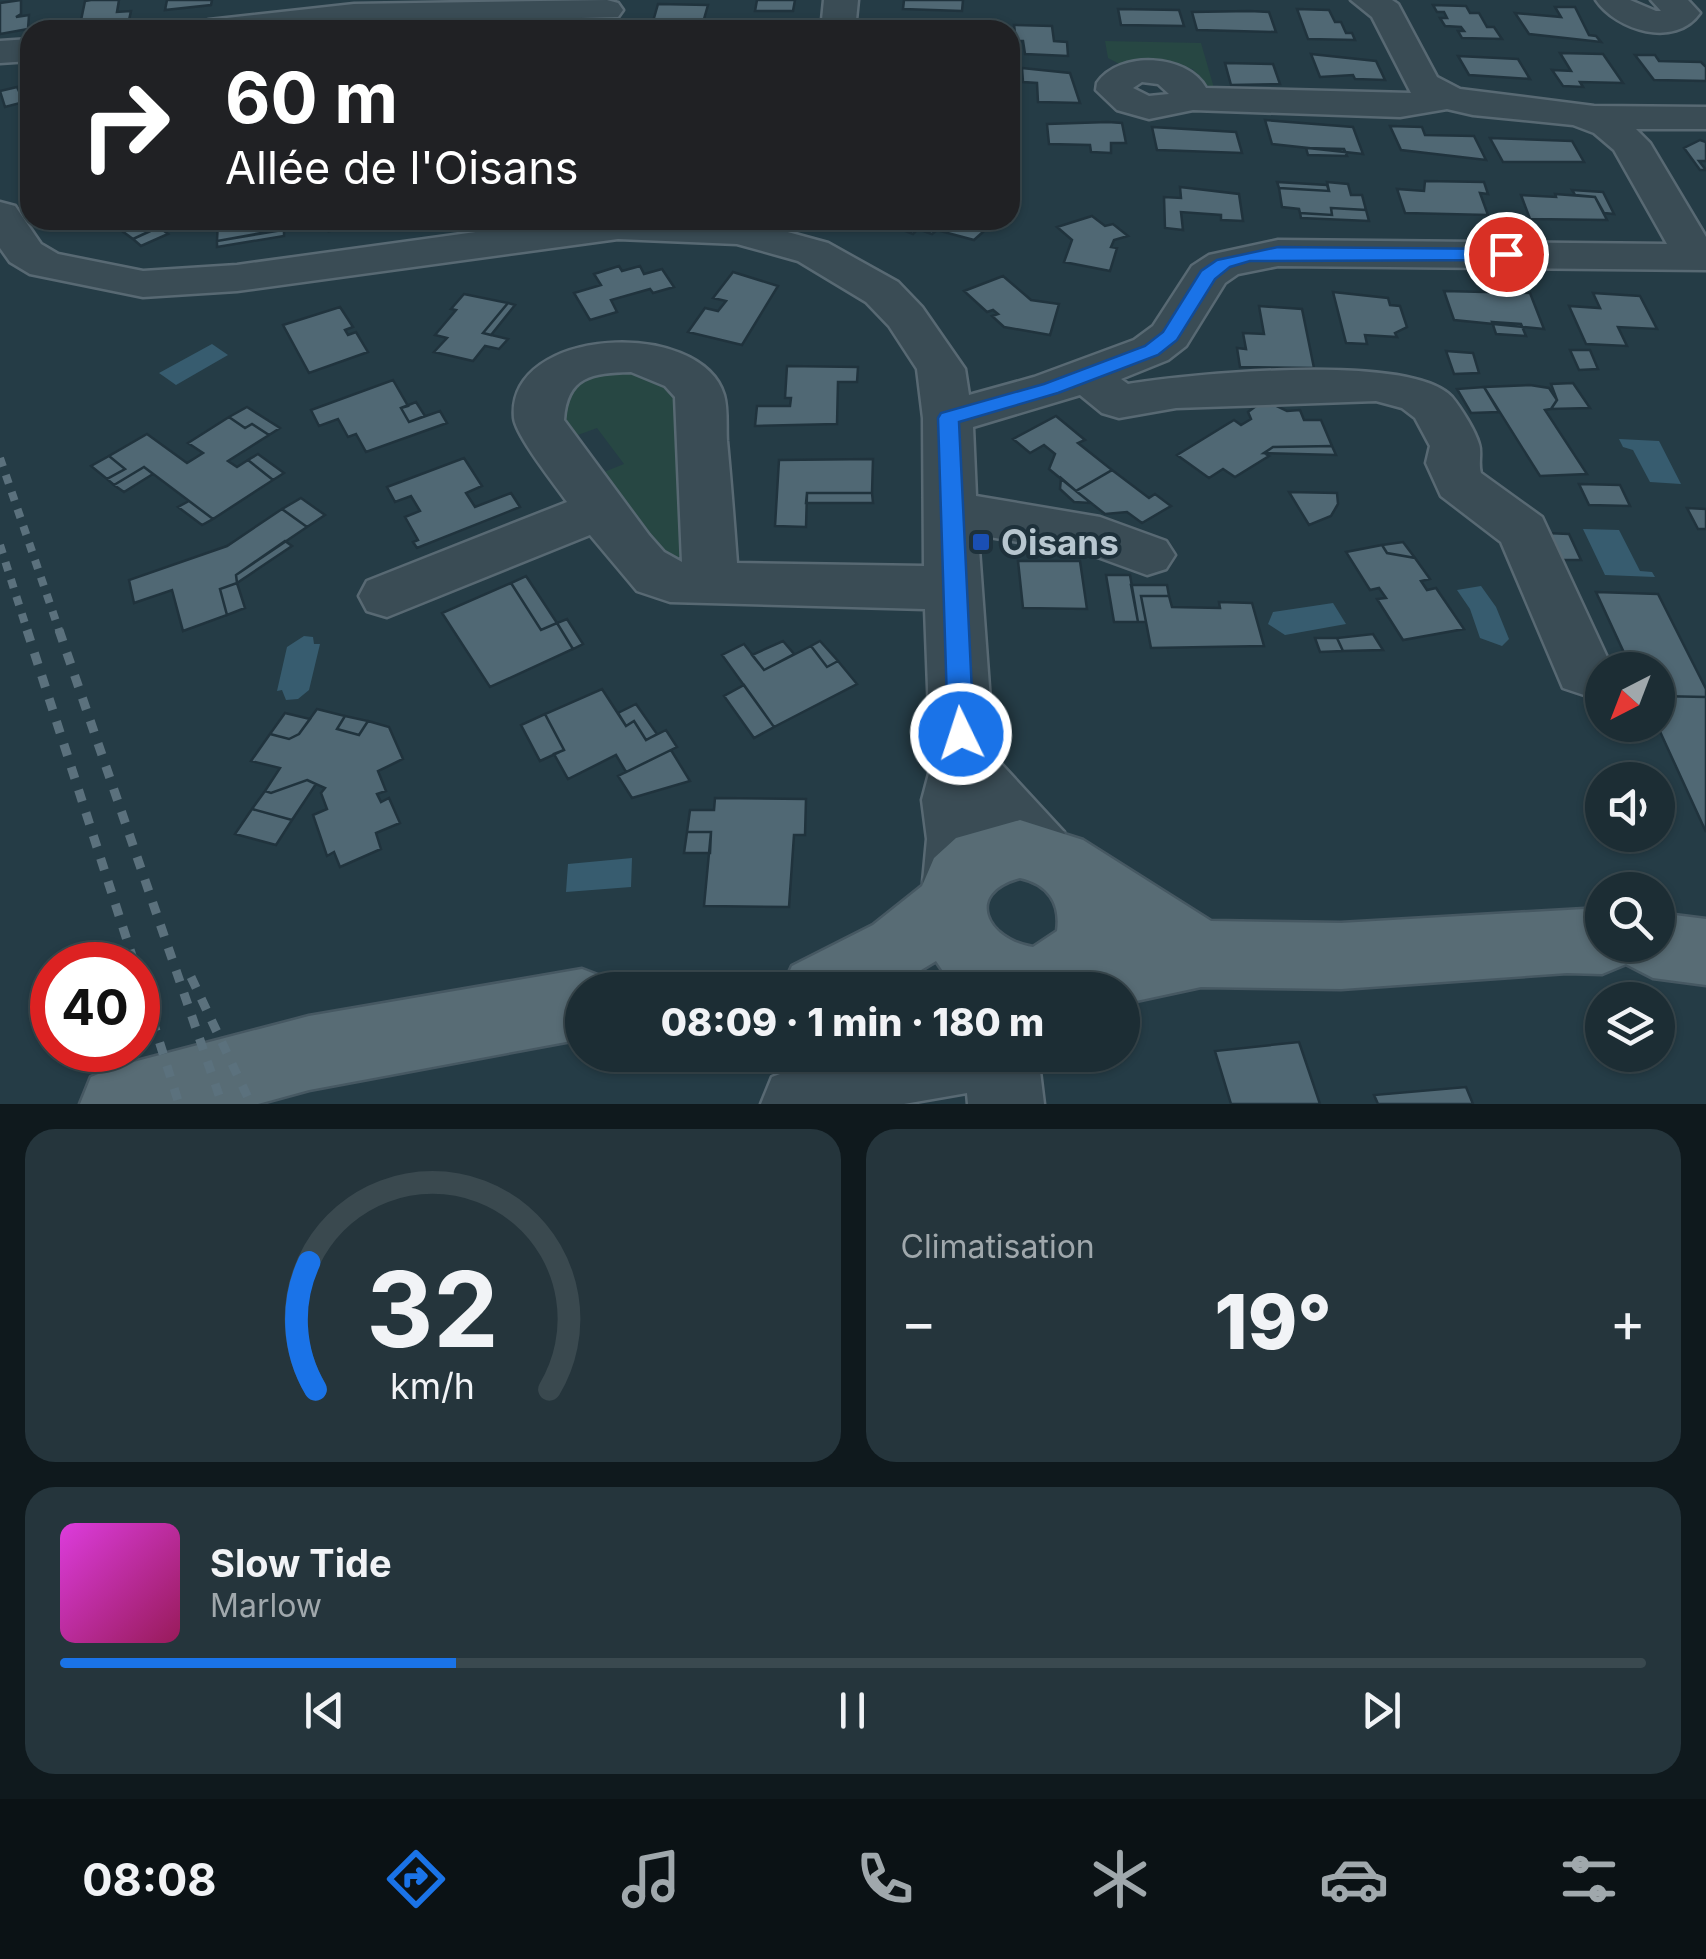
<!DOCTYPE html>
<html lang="fr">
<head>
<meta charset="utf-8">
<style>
  body { margin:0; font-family:Inter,sans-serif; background:#25353c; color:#f1f3f6; height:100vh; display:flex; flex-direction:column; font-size:38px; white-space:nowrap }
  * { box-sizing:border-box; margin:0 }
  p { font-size:32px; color:#a0a8ac }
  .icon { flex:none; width:55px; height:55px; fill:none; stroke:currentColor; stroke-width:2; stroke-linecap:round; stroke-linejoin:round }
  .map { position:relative; height:1104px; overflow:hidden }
  .panel { display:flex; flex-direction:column; gap:25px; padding:25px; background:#0f191d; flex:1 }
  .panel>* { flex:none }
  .guide { position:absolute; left:20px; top:20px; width:1000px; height:210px; border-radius:30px; box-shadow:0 2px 8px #0004,0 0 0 2px #3a494f; background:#202124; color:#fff; overflow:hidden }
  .needle { width:65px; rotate:222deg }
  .buttons { position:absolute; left:1585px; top:652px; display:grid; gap:20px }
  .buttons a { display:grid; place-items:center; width:90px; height:90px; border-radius:50%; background:#1c2d34; box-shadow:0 2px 8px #0004,0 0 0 2px #3a494f; font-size:50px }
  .speed { position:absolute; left:30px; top:942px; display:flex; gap:20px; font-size:50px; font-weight:700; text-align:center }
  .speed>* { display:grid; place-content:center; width:130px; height:130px; border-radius:50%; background:#1c2d34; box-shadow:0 2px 8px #0004,0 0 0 2px #3a494f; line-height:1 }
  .speed .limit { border:15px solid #d22; background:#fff; color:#111 }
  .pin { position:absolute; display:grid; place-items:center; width:85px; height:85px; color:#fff; margin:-42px; border:5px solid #fff; border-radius:50%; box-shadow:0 2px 10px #0007 }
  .me { position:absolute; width:110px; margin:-55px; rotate:356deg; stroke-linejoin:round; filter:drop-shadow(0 0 8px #0008) }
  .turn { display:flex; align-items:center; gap:35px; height:210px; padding:0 40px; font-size:45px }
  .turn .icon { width:130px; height:130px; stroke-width:2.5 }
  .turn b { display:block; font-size:70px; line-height:85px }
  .big { font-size:75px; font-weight:800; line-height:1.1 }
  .panel .tile { flex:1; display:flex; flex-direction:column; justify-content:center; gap:15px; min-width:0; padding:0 35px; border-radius:30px; background:#25353c }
  .panel .dial { align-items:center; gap:0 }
  .dial svg { height:260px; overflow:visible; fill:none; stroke:#3a494f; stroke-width:7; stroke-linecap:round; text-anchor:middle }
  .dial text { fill:#f1f3f6; stroke:none }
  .song { display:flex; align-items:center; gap:30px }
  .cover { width:120px; height:120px; border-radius:15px; background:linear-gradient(135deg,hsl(300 70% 55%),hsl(330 70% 35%)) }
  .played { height:10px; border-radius:5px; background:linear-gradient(90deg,#1a73e8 25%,#3a494f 25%) }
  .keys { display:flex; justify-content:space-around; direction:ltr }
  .heat { display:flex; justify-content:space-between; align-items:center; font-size:55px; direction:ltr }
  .panel .tiles { flex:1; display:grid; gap:25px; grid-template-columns:1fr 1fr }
  .tile:last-child { grid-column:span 2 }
  .trip { position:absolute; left:565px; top:972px; width:575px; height:100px; border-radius:50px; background:#1c2d34; box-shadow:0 2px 8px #0004,0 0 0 2px #3a494f; font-weight:800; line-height:100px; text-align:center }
  .dock { display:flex; height:160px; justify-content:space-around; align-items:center; background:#0b1215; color:#a0a8ac }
  .dock .icon { width:70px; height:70px }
  .dock .current { color:#1a73e8 }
  .dock b { font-size:45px; color:#f1f3f6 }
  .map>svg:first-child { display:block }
  .green { fill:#274743 }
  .water { fill:#375c6f }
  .building { fill:#506874; stroke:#20333d; stroke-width:2.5 }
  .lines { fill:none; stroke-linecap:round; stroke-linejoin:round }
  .minor-casing { stroke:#586973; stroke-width:5 }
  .major-casing { stroke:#465862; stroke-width:5 }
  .minor { fill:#3a4c55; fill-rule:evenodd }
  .major { fill:#586c75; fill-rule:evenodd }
  .rail-far1 { stroke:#5b717d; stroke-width:8; stroke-dasharray:9 9; stroke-linecap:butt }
  .rail { stroke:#5b717d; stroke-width:9; stroke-dasharray:12 12; stroke-linecap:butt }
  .route { fill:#1a73e8; stroke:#114b97; stroke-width:2.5 }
  .transit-dot { fill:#1a4fb4; stroke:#1e313b; stroke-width:4 }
  .labels { text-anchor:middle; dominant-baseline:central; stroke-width:8; stroke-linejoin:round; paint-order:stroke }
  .poi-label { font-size:35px; font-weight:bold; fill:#b7c6cf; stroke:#1e313b; text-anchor:start }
</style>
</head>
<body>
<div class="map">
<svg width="1706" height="1104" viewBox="0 0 1706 1104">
  <rect width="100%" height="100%" fill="#253c46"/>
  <path class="green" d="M1105,41l96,2 13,45 -18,-7 -3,-12 -68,-2 -17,-9z
    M635,369l40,21 7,166 -15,9 -73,-89 30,-12 -27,-36 -30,11 -9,-38 32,-26z"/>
  <path class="water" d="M212,344l16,11 -52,30 -17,-12z
    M1619,439l40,2 22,43 -31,-2 -17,-32 -10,-3z
    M1583,529l36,1 21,41 12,1 3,5 -50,-2z
    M1481,586l15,21 13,32 -7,7 -22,-8 -10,-29 -13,-19z
    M1333,603l13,21 -61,11 -17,-11 5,-12z
    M304,636l9,1 1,7h6l-11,46 -11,9 -12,1 -4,-10 -5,1 10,-44z
    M632,858l-1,29 -65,5 2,-28z"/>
  <path class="building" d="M21,0v14l-5,3 13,-2 -1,14 -28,5v-31z
    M91,0h28l-2,12 14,-1 -2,9 -49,5 5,-24z
    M167,0h45l-1,5 -46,5z
    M757,0h38l-2,11h-38z
    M904,0h59l-1,11 -59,-2z
    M658,4l50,1 -6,21 -50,-1z
    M1433,5l33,1 4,7h9l8,14h7l8,12 -40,-1 -4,-7h6l-3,-4 -16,-1 -5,-8h7l-3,-6h-7z
    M1555,7h20l14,28 7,1 5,6 -72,-8 -14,-21 46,4z
    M1118,9l61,1 5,16 -63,-1z
    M1297,9l32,1 6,12h6l5,11h6l3,7 -47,-1z
    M1250,11l19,1 7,20 -79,-2 -5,-18z
    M1014,25l38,1 2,15 13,1 1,14 -43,-2 -2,-13h-7z
    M1560,53l43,1 20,29 -43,-1 3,5 -20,-1 -11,-16 19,1z
    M1311,54l65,7 9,19 -30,-1 -2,-4 -33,2z
    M1635,55h20l4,6 42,1 5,5v14l-52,-1z
    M1458,56l60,3 12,20 -61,-4z
    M1225,63l48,1 7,20 -49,1z
    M1022,68l48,5 10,30 -42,-1 -1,-19 -14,-1z
    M17,87l7,15 -19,5 -5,-16z
    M1265,120l88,7 10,27 -91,-10z
    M1108,122l14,1 4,20h-15v10l-20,-1 -1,-7 -41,-1 -2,-20z
    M1390,126l32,1 3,8 49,1 12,24 -85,-10z
    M1152,127l84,5 6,21 -85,-3z
    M1490,138l82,3 12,21h-81z
    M1700,140l6,2v19h-7l7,9h-6l-16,-22z
    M1306,148l38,1 3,7 -39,-1z
    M1425,181l59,1 4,12 -8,-1 8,22 -83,-2 -8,-24 27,2z
    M1277,182l50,3 2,6 -50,-3z
    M1327,182l21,2 3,11h11l4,15 -35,-2 1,7 -32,-2 -1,-4 -17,-2 -3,-19 50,3z
    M1180,187l59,7 4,27 -22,-1v-5l-40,-3 2,18 -18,-2 -1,-31 17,1z
    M1572,190l31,2 11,22 -10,-1 -9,-16 -20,-2z
    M1555,194l40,3 12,23 -77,-1 -9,-24 35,2z
    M1331,208l35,2 3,11 -68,-3 -1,-5 32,2z
    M1092,216l13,10 8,-2 15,12 -14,4 -3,7 6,1 -7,23 -46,-9 8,-22 -15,-13z
    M107,220h42l10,7 -26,12z
    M218,220h89v6l-90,15z
    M329,220h52l1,3 -53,8z
    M900,220h85l8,3 -19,17 -37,-10 -5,4 -14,-5 -5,5 -20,-8z
    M159,227l9,7 -27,12 -8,-7z
    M284,229v7l-67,11v-6z
    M619,266l3,5 18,-5 4,8 18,-5 12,18 -21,6 -3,-4 -39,11 6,12 -27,8 -16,-27 27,-8 -7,-11z
    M733,272l45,14 -36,59 -54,-13 17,-24 13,3 8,-10 -13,-3z
    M1003,276l28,24 28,4 -9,31 -46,-8 -12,-11 6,-2 -5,-4 -6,2 -23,-21z
    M1444,291l86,2 14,36 -90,-9z
    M1333,292l55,6 2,7 10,1 7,21 -12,6 2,4 -32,-2 2,9 -21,-1z
    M1593,293l47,3 17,33 -39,-2 9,19 -41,-2 -17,-38 31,2z
    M464,294l44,9 -25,30 25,6 -9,10 -14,-3 -12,15 -39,-9 13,-14 -12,-3 21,-25 -5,-1z
    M508,303l7,2 -24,30 -8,-2z
    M1259,306l43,3 12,59 -74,-1 -3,-19 9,1 -3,-16 21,1z
    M340,307l13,20 -8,3 3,5 8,-3 12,20 -59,21 -26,-48z
    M1492,322l29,2 5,12 -30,-2z
    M1570,350h20l8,19 -19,1z
    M1446,351l27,2 6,20 -25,1z
    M787,366l71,1 -1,15h-19l-1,42 -82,2 2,-20h33l1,-8h-6z
    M393,380l15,26 -7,2 8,14 31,-11 7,12 -81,29 -10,-18 -8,3 -10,-18 -19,7 -8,-16z
    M1573,383l17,25 -39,1 6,-9 -6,-16z
    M1530,385l19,3 8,12 -6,9 -6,1 42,64 -47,2 -56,-89z
    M1484,387l15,25 -28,1 -14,-24z
    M1264,400l23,11 13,-1 4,10h17l11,26 -59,1 -9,6 5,3 -34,21 -12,-8 -14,9 -32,-23 57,-35 7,5 10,-6 -3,-7z
    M416,402l9,14 -16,6 -8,-14z
    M247,407l33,21 -11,7 -17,-11 -7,4 -16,-11z
    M1056,416l29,24 -7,3 34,27 -36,21 -27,-22 6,-15 -11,-9 -14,8 -17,-14z
    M229,417l16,11 7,-4 17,11 -41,26 9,6 11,-7 25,20 -60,39 -69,-52 -30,18 -7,-6 18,-10 -16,-13 38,-22 40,29 16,-10 -15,-10z
    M1332,446l4,9 -72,-2 9,-6z
    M258,454l26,19 -11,7 -25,-20z
    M109,456l16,13 -18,10 -16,-13z
    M464,458l18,28 -16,7 9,14 36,-14 9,14 -103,41 -4,-6 5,-2 -13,-23 15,-6 -9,-15 -16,6 -8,-15z
    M873,459l-1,34h-65l-1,34 -31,-1 4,-66z
    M144,467l9,7 -29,18 -10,-7z
    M1112,470l37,28 6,-4 16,12 -29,17 -15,-11 -22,2 -29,-23z
    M1061,478l15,13 15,12 -17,-1 -14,-13z
    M1579,484l41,1 10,21 -41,-1z
    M1289,492l48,1 1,11 -7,12 -22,9z
    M807,493h65l1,10h-67z
    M301,498l24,17 -18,12 -25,-18z
    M189,501l24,18 -11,6 -24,-18z
    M1687,508l19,1v20h-8z
    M282,509l25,18 -71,48 1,8 -17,6 7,26 -44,16 -11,-41 -38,13 -5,-23 98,-34z
    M1546,533l23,1 12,26h-23z
    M285,541l7,5 -55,37 -1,-8z
    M1403,542l12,16 -28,-5 -5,-8z
    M1382,545l5,8 28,5 15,21 -9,2 6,9 9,-2 28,41 -61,11 -26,-41 9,-1 -7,-10 -9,2 -24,-38z
    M1018,561h62l7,48 -64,-1z
    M1106,575h24l8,47h-24z
    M526,576l31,47 -16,7 -30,-47z
    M237,583l8,25 -18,7 -7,-26z
    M511,583l30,47 16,-7 16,26 -83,38 -48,-74z
    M1131,585h36l2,11h-28l5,26h-8z
    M1596,592l62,2 48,95v8l-48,-1v-26h-26z
    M1141,596h28l3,11 48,1 -1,-6 33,1 12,43 -113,2z
    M567,619l16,25 -10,5 -16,-26z
    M1373,634l10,16 -40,1 -6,-13z
    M1315,638h22l6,13 -23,1z
    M783,641l11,13 -30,16 -12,-15z
    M820,641l18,20 -11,6 -16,-21z
    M744,644l20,26 47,-24 16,21 11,-6 19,23 -83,43 -52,-72z
    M744,685l30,42 -20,11 -30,-42z
    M602,689l24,37 8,-5 12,19 20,-10 11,17 -51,25 -10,-17 -48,24 -14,-25 10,-4 -19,-36z
    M1658,696l48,1v135l-49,-107z
    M636,704l21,30 -11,6 -12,-19 -8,5 -8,-13z
    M317,709l28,7 -8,13 22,6 9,-14 21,6 14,32 -25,12 8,20 -9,3 4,8 8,-4 11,25 -24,10 5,16 -41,18 -6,-15 -7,4 -14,-41 14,-6 -6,-16 4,-5 -18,-8 -36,13 -6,-2 15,-23 -29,-7 19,-27 19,5 10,-5z
    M285,713l25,6 -11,15 -10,5 -19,-5z
    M545,714l19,36 -24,11 -19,-36z
    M345,716l23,5 -9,14 -22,-6z
    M671,750l19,31 -58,17 -14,-22z
    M307,780l9,4 -24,36 -40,-11 13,-18 6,2z
    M715,798l91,1 -1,36h-11l-5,72 -85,-1 7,-74h-24l3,-22h24z
    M252,809l40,11 -16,25 -41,-11z
    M687,832h24l-1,21h-26z
    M1299,1042l21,62h-89l-16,-53z
    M1466,1087l7,17h-95l-4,-9z"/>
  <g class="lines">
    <g class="minor-casing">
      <path id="minor" d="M607,0l11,3 5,7 -5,7 -264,7 -52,6h-110l5,-7 12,-3 145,-16z
        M824,0h34l-3,30h-34z
        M1351,0h41l6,4 39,73 23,12 134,17 112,1v22h-70l14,14 56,94v33l-428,-4 -40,8 -13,9 -39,63 -18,14 -47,19 7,5c61,-10 283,-32 324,13 9,11 23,33 27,47 3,9 -1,19 2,29l61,44 71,153h-11v19l-18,6 -21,-7 -62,-146 -60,-46 -15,-33 4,-17 -15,-28 -13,-10 -26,-7 -200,7 -57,10 -17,-5 -22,-18 -107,32 3,69 124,21 66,24 9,14 -9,14 -19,6 -55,-20 -114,-20 16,221 70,76 9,21 -9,21 -24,9 -24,-9 -23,-28 -2,36 -10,22 -24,9 -24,-9 -10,-22 4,-43 -5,-39 9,-34 -6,-157 -255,-7 -33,-11 -47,-56 -203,82 -20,-6 -8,-15 8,-15 200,-79c-12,-17 -51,-66 -53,-84 -8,-92 187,-100 210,-23 4,14 2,32 3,46 4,41 7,82 10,122l187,3 -1,-148 -6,-49 -28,-43 -23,-24 -68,-41 -61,-17 -119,-5 -381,52 -94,6 -113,-23 -20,-12 -10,-14v-46l15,4 26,38 17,10 85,17 94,-6 325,-45h182l84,23 70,39 24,25 43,62 4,26 65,-18 100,-37 19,-14 39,-60 17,-11 69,-15 389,4 -53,-94 -20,-17 -21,-8 -100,-10 -26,-6 -47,8 -207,-7 -44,9 -32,-9 -21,-20 1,-7c22,-33 91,-29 109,5l205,5 -39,-76zM1142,82l16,2 11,10 -20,2 -16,-8zM631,372l34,14 10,11 7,165 -18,-10 -15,-17 -85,-115c3,-44 28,-47 67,-48z
        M1596,0h34l26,11h5l-10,-11h37l12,13c-25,36 -84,17 -104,-13z
        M30,39v22l-30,2v-22z
        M830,1055h208l6,49h-76l-1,-11 -63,11h-143l11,-27z"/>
    </g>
    <g class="major-casing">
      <path id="major" d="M1020,820l63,20 128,81 130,2 261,-15v37h56v-32l48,6v66l-53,-7 -27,-14 -24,10 -35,-1 -226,16 -140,-2 -79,17v-14h-161l-10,-7 -15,-22 -48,29h-107l11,-24 81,-41 49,-39 12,-28 22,-20zM1020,878c28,6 41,25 37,53l-24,16c-46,-7 -70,-54 -13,-69z
        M582,969l26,10 4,11h-30v49l-273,51 -51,14h-178l11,-27 27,-11 191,-50z"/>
    </g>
    <use href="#minor" class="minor"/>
    <use href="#major" class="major"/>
    <path class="rail-far1" d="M0,458l60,175
      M0,545l28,88"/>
    <path class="rail" d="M27,630l108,335
      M59,630l163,474
      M138,974l41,130
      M191,977l60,127"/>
  </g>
  <path class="route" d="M1278,247l228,2 9,5 -9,6 -256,1 -20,6 -15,12 -38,61 -19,15 -100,38 -99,29 15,312 -4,8 -9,3 -9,-3 -4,-8 -10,-316 3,-5 103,-29 101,-38 18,-14 38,-61 16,-11z"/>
  <rect class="transit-dot" x="971" y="532" width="20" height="20" rx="5"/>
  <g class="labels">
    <g class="poi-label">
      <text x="1001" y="542">Oisans</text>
    </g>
  </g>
</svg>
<div class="buttons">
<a><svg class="needle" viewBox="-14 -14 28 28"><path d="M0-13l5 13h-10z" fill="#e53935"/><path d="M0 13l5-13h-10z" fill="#a0a8ac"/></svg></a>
<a><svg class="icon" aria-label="sound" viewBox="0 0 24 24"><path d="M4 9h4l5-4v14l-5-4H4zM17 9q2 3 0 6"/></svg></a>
<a><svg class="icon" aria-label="search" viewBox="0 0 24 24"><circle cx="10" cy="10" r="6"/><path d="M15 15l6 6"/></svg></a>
<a><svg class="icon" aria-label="layers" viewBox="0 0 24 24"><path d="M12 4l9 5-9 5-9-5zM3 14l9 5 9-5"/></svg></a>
</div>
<div class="speed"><div class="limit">40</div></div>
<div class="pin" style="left:1506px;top:254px;background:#d93025"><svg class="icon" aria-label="arrive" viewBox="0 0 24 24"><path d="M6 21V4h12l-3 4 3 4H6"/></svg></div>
<svg class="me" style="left:961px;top:734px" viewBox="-20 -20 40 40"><circle r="17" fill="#1a73e8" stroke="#fff" stroke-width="3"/><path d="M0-11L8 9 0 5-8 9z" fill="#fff"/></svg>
<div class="trip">08:09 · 1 min · 180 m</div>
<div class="guide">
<div class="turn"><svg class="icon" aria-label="right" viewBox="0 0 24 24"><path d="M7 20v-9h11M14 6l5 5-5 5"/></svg><div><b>60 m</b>Allée de l'Oisans</div></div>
</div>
</div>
<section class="panel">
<div class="tiles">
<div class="tile dial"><svg viewBox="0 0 100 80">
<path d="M14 69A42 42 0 1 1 86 69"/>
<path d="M14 69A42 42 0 0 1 12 30" stroke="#1a73e8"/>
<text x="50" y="56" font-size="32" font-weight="700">32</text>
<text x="50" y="72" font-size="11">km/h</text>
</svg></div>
<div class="tile"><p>Climatisation</p>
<div class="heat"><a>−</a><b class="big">19°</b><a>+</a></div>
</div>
<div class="tile">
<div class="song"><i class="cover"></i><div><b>Slow Tide</b><p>Marlow</p></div></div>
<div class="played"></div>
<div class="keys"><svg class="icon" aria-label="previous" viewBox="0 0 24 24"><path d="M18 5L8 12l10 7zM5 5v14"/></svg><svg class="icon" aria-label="pause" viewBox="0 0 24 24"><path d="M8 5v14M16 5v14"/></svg><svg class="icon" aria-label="next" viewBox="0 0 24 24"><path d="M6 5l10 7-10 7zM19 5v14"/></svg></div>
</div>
</div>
</section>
<nav class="dock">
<b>08:08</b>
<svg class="icon current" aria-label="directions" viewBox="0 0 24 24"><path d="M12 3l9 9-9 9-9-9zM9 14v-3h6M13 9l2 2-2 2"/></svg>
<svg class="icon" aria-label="music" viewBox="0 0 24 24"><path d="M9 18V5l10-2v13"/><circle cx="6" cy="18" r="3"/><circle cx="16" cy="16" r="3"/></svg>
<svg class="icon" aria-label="phone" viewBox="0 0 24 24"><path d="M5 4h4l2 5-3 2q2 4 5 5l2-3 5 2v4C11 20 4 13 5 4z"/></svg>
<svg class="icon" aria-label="climate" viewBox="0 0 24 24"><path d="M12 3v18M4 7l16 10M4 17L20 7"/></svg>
<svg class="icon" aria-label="car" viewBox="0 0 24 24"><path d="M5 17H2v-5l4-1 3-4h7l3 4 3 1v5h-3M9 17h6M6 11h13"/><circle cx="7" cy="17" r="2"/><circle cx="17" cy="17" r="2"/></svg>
<svg class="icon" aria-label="filters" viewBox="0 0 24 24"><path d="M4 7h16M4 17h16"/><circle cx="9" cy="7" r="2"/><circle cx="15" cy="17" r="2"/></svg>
</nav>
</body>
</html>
